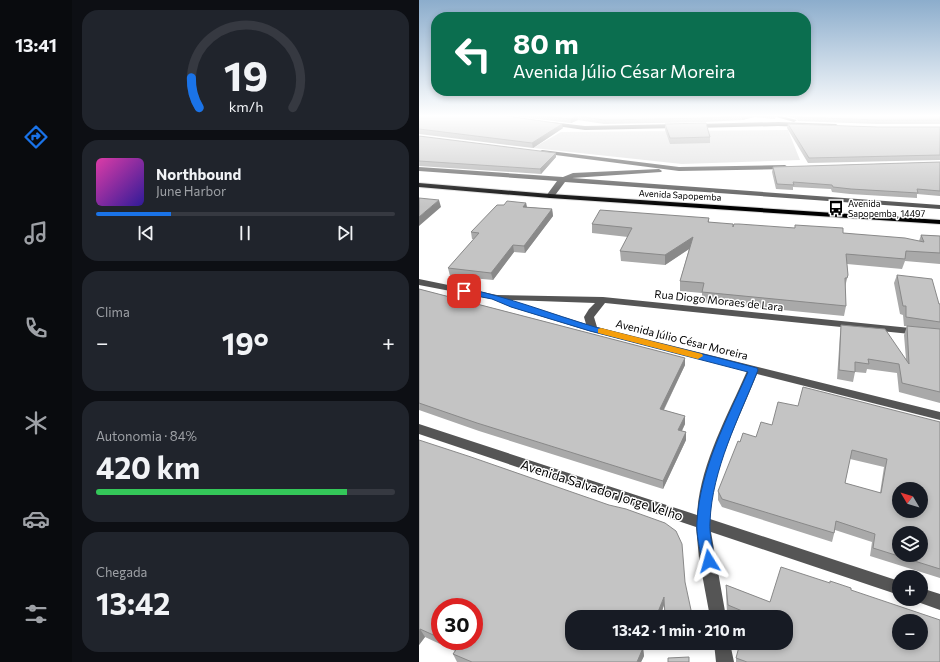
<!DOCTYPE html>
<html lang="pt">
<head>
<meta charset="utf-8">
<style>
  body { margin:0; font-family:Commissioner,sans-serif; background:#20242c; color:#f1f3f6; height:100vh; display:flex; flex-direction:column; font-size:15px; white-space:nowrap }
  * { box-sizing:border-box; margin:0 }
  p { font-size:13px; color:#9ea1a6 }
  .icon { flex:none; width:22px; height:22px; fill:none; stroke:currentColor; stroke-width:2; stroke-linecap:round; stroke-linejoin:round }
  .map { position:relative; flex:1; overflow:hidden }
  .details { display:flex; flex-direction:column; gap:10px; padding:10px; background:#0d0f14; width:347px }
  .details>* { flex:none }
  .guide { position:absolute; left:12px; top:12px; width:380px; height:84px; border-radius:16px; box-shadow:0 2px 6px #0003; background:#0b6e4f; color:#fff; overflow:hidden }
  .needle { width:26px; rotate:308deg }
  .buttons { position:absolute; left:473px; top:482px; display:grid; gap:8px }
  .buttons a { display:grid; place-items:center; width:36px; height:36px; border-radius:50%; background:#171b24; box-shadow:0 2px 6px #0003; font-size:20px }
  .speed { position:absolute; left:12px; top:598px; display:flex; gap:8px; font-size:20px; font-weight:700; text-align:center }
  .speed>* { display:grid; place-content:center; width:52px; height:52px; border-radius:50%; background:#171b24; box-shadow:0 2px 6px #0003; line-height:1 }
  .speed .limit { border:6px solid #d22; background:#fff; color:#111 }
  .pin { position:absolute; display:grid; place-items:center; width:34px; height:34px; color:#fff; margin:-17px; border-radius:8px; box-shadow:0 2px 6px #0006 }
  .me { position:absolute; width:44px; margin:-22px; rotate:352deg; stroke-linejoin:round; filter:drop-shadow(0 0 3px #0008) }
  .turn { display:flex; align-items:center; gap:14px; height:84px; padding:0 16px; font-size:18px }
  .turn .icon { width:52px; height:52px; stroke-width:2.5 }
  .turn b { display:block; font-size:28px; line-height:34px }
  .big { font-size:30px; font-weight:700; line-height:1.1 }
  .details .widget { flex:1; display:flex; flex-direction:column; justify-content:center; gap:6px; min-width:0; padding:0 14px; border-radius:16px; background:#20242c }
  .details .dial { align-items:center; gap:0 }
  .dial svg { height:104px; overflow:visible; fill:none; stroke:#363941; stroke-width:7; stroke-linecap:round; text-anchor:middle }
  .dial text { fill:#f1f3f6; stroke:none }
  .song { display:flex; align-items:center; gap:12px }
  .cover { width:48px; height:48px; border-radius:6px; background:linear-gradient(135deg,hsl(320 70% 55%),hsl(250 70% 35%)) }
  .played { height:4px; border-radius:2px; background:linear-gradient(90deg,#1a73e8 25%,#363941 25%) }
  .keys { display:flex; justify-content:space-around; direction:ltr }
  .heat { display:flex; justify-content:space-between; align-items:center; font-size:22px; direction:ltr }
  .charge { height:6px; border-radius:3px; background:linear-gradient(90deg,#34c759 84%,#363941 0) }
  .trip { position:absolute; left:146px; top:610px; width:228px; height:40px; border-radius:16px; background:#171b24; box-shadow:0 2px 6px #0003; font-weight:700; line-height:40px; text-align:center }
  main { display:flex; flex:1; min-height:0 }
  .dock { display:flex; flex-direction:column; width:72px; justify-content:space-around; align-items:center; background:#090b0e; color:#9ea1a6 }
  .dock .icon { width:28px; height:28px }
  .dock .on { color:#1a73e8 }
  .dock b { font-size:18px; color:#f1f3f6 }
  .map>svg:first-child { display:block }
  .green { fill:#dcdcdc }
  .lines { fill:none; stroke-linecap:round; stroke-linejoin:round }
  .major-casing { stroke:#dbdbdb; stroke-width:2 }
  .minor { fill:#555; fill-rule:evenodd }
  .major { fill:#000; fill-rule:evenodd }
  .wall { fill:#a9a9a9; fill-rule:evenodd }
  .shaded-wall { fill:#898989 }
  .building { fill:#c4c4c4; stroke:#898989; fill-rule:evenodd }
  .route { fill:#1a73e8; stroke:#114b97 }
  .slow { fill:#f59e0b }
  .labels { text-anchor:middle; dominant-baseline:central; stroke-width:3; stroke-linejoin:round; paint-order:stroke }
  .far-street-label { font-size:9px; fill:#000; stroke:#fff }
  .far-poi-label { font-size:9px; fill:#000; stroke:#fff; text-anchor:start }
  .street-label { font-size:11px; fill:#000; stroke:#fff }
  .near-street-label { font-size:13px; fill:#000; stroke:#fff }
</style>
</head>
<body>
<main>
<nav class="dock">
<b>13:41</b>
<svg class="icon on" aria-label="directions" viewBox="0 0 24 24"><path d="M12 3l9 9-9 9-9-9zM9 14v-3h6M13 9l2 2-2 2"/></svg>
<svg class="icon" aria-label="music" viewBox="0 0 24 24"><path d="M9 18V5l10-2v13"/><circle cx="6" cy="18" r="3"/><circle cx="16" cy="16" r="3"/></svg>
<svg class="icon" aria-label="phone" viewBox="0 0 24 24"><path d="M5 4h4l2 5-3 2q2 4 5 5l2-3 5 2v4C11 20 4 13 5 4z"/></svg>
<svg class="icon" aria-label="climate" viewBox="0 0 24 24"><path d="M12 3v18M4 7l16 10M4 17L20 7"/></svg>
<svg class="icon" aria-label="car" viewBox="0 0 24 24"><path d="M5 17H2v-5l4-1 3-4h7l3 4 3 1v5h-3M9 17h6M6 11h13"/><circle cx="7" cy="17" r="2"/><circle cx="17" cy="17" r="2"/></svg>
<svg class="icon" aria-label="filters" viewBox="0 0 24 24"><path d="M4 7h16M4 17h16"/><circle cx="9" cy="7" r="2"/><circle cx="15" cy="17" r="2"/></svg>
</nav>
<section class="details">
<div class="widget dial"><svg viewBox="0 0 100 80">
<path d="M14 69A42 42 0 1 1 86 69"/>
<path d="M14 69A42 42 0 0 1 8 46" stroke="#1a73e8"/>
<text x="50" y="56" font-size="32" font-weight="700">19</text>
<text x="50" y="72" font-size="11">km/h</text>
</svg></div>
<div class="widget">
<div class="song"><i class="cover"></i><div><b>Northbound</b><p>June Harbor</p></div></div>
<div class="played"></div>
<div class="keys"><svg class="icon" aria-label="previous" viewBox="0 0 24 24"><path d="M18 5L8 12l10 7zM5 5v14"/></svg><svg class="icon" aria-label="pause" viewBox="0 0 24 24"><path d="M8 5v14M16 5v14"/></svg><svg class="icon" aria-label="next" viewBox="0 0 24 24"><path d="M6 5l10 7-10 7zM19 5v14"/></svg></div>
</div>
<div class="widget"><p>Clima</p>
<div class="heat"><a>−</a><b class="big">19°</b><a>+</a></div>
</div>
<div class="widget"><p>Autonomia · 84%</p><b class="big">420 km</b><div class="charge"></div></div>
<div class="widget"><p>Chegada</p><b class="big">13:42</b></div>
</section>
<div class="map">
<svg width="521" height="662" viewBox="0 0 521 662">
  <rect width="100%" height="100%" fill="#fff"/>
  <path class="green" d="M369,130l12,30 -118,4 -149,-16 28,-16z"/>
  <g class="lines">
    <g class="major-casing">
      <path id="major" d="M0,183l131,11 390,26v4l-390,-26 -131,-11z"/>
    </g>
    <path class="minor" d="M350,115h8l20,5 -3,2z
      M132,122l34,4 93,-2 3,2 -3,2 -93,2 -36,-5 -1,-1z
      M359,122l58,2 3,2 -3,2 -58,-2 -84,2 -3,-2 3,-2z
      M123,150l137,17 106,-2 3,2 -3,2 -106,2 -139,-18 -1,-1z
      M0,167l144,10 10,-4 86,-4 3,2 -1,1 -89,6 368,27v4l-375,-27 -12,16h-3l-4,-2 11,-15 -138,-10z
      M0,279l78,16 106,2 337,34v6l-335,-34 -11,14 3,10 343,85v8l-183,-46c-19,47 -44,94 -47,145l189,62v14l-188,-63 15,85h-16l-11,-59 -3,-31 -277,-93v-10l278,91c3,-51 30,-98 50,-144l-158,-40 -78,-24 -19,-8 -73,-14zM91,300l85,3 -6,6 -5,8 2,7z
      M502,588l19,6v16l-25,-9 -1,-2h7z
      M295,643h16l4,19h-18z"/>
    <use href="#major" class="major"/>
  </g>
  <path class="wall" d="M0,115h357l-1,4 -21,-2 -12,3 -38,2 -100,2 -26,-4 -7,3 -60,-7 52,12 -30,20 -114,-14z
    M362,115h159v9h-63l-79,-3 -1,-2z
    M246,124l45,13v6l-40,1 -5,-14z
    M369,124l90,3h62v33l-132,3 -21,-35z
    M0,136l137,21 -15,17 -122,-8z
    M521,162v34l-23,-2v4l-67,-4 -18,-2 -1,-3 -38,-2v3l-17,-1 -4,-17 1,-5z
    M107,203l1,4 25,2 1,7 -28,37 -11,-1 -21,28 -43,-4 -2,-8 26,-29h-2l-1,-7z
    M290,218v4l24,5 110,6 76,8 2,-6 19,1v28l-35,-3 -3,8 -55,-5 1,11 -3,12 1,19 -2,10 -142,-14v-9l-22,-2v-10l9,-32 -24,16 -44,-4 -1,-10 8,-14 -36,-4v-9z
    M478,275l43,29v99l-41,-11 -2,-19 -30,-4 -1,4 -11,-1 -2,10 -16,-3 3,-45 1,-9 65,34 -2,-24 3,-9h-3l-1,-11 -3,-1 -6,-31z
    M0,289l266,69v7l-21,45 21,6v8l-3,7 4,1v8l-23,49 -184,-58 -60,-21z
    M379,406l142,16v156l-70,-22 2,-14 -37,-12 -3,12 -110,-35 -4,-7v-9l22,-49 16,-5 16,-12zM431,459l34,8 -4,26 -35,-10z
    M0,440l245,165 -4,12h-88v26l71,5 1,8 -3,6h-184l-4,-8 2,-3 -30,-14 -6,8zM21,607l34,34h-34z
    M307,585l44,17 81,-12 89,72h-204v-4l50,-41h-49l-10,-4 -1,-20z"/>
  <path class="shaded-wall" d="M329,115h7l-1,2 -12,3v-4z
    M159,116v4l-7,3v-4z
    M143,124l1,4 -30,20 -1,-5z
    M137,153v4l-15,17 -1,-5z
    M20,200l2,7 -22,19v-9z
    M107,203l1,6 -4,-2z
    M133,209l1,7 -28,37 -1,-7z
    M274,237l-1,10 -27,18v-10z
    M94,245l1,7 -21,28 -2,-7z
    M266,358v7l-25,52v-8z
    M266,416v8l-7,14v-8z
    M267,432v8l-23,49v-8z
    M245,597v8l-4,12h-4z
    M1,629l5,8 -6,8v-14z
    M224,648l1,8 -3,6h-4z"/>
  <path class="building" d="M0,115h82l61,9 -30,19 -113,-14z
    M115,115h214l-6,1 -38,2 -100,2 -26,-4 -7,3z
    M379,115h142v5h-62l-80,-3z
    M287,123l4,14 -33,1h-7l-5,-14z
    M369,124l90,3h62v28l-131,3z
    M0,136l137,17 -16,16 -121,-8z
    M521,162v29l-23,-2 1,4 -67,-4 -18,-2 -1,-2 -39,-3 1,3 -17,-1 -4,-17z
    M0,198l20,2 -20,17z
    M88,201l19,2 -3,4 29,2 -28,37 -11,-1 -22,28 -43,-5 31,-35 -8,-1 26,-27h7z
    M181,210l109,8 -1,4 25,2v3l1,-3h5l56,4v-3l48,3v5l62,5 19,4 -3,-7 19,1v17l-34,-2 -1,8 -59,-5 2,21 -1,3h-2l1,28 -144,-14 2,-9 -24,-2 13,-44 -28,18 -45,-4 12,-23 -40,-4z
    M478,275l35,4 7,25h1v18l-34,-5v-11h-3z
    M0,289l266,69 -25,51 25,7 -7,14 8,2 -23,49 -186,-58 -58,-20z
    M422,325l44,4 24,35 -2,-38 33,3v63l-38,-9 -3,-19 -31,-5 1,5 -14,-2v10l-16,-2z
    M384,387l137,35v147l-67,-21 2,-14 -39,-13 -2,12 -112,-34 -4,-8 20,-50 2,1 3,-9 13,4 5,-15 11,3 6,-23 20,4zM433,450l35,9 -6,34 -36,-10zM480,489h22v22h-22zM480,533h22v22h-22z
    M0,440l52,17 138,48 17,4 39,14 11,8 6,13 3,38 6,28v7h-26l-1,-20 -8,20h-13l-4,-2 -1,2h-66v26h59l12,5 -6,14h-165l-19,-8 5,-7 -12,-6h28v-34h-34v31l-20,-9 -1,2z
    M362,567l49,16v-2l21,7v2l89,30v42h-193l-11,-4 4,-15h46v-26h-40l1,-4 -19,-8 -2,-20 44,17zM480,621h22v22h-22z
    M270,657v5h-21v-4z"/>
  <linearGradient id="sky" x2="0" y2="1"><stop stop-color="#8cadcc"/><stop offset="0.56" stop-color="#fff"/><stop offset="1" stop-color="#fff" stop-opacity="0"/></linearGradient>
  <rect width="521" height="207" fill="url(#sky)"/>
  <path class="route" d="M45,288c45,9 87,26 131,39 54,15 108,26 162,41l1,2c-19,48 -46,99 -48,152 -1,12 3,27 5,39l-2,5 -4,1 -5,-1 -2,-5c-2,-12 -6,-27 -5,-39 3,-53 30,-103 51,-150l-158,-41 -79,-24 -19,-8 -31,-6 -1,-2z"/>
  <path class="slow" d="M182,328l101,26 1,2 -5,3 -100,-26v-4z"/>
  <defs>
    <g id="bus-bare" transform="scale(1.2)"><path d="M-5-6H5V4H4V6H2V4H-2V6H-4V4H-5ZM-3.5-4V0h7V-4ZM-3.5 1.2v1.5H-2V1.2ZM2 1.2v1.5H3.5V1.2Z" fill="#000" stroke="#fff" stroke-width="2.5" paint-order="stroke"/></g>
  </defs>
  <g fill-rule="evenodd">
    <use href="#bus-bare" x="417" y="208"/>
  </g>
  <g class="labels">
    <g class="far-street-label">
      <text transform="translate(261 195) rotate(3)">Avenida Sapopemba</text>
    </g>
    <g class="far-poi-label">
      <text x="429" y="203">Avenida<tspan x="429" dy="10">Sapopemba, 14497</tspan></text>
    </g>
    <g class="street-label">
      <text transform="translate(300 300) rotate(6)">Rua Diogo Moraes de Lara</text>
      <text transform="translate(263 339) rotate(14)">Avenida Júlio César Moreira</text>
    </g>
    <g class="near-street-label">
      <text transform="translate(183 490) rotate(18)">Avenida Salvador Jorge Velho</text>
    </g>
  </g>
</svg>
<div class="buttons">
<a><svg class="needle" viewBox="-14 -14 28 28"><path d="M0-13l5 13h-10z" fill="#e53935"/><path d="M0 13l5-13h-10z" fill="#9ea1a6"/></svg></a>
<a><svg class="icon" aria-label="layers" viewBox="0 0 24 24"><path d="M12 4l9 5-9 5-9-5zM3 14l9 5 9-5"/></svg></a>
<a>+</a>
<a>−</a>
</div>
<div class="speed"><div class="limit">30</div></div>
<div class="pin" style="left:45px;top:291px;background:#d93025"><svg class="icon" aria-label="arrive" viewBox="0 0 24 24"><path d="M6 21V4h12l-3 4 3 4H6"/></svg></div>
<svg class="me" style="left:290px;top:561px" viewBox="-20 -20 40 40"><path d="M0-17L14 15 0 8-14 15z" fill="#1a73e8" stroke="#fff" stroke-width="4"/></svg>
<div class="trip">13:42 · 1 min · 210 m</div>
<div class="guide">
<div class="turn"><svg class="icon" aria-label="left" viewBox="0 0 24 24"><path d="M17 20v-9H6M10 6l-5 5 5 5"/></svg><div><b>80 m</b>Avenida Júlio César Moreira</div></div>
</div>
</div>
</main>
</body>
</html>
